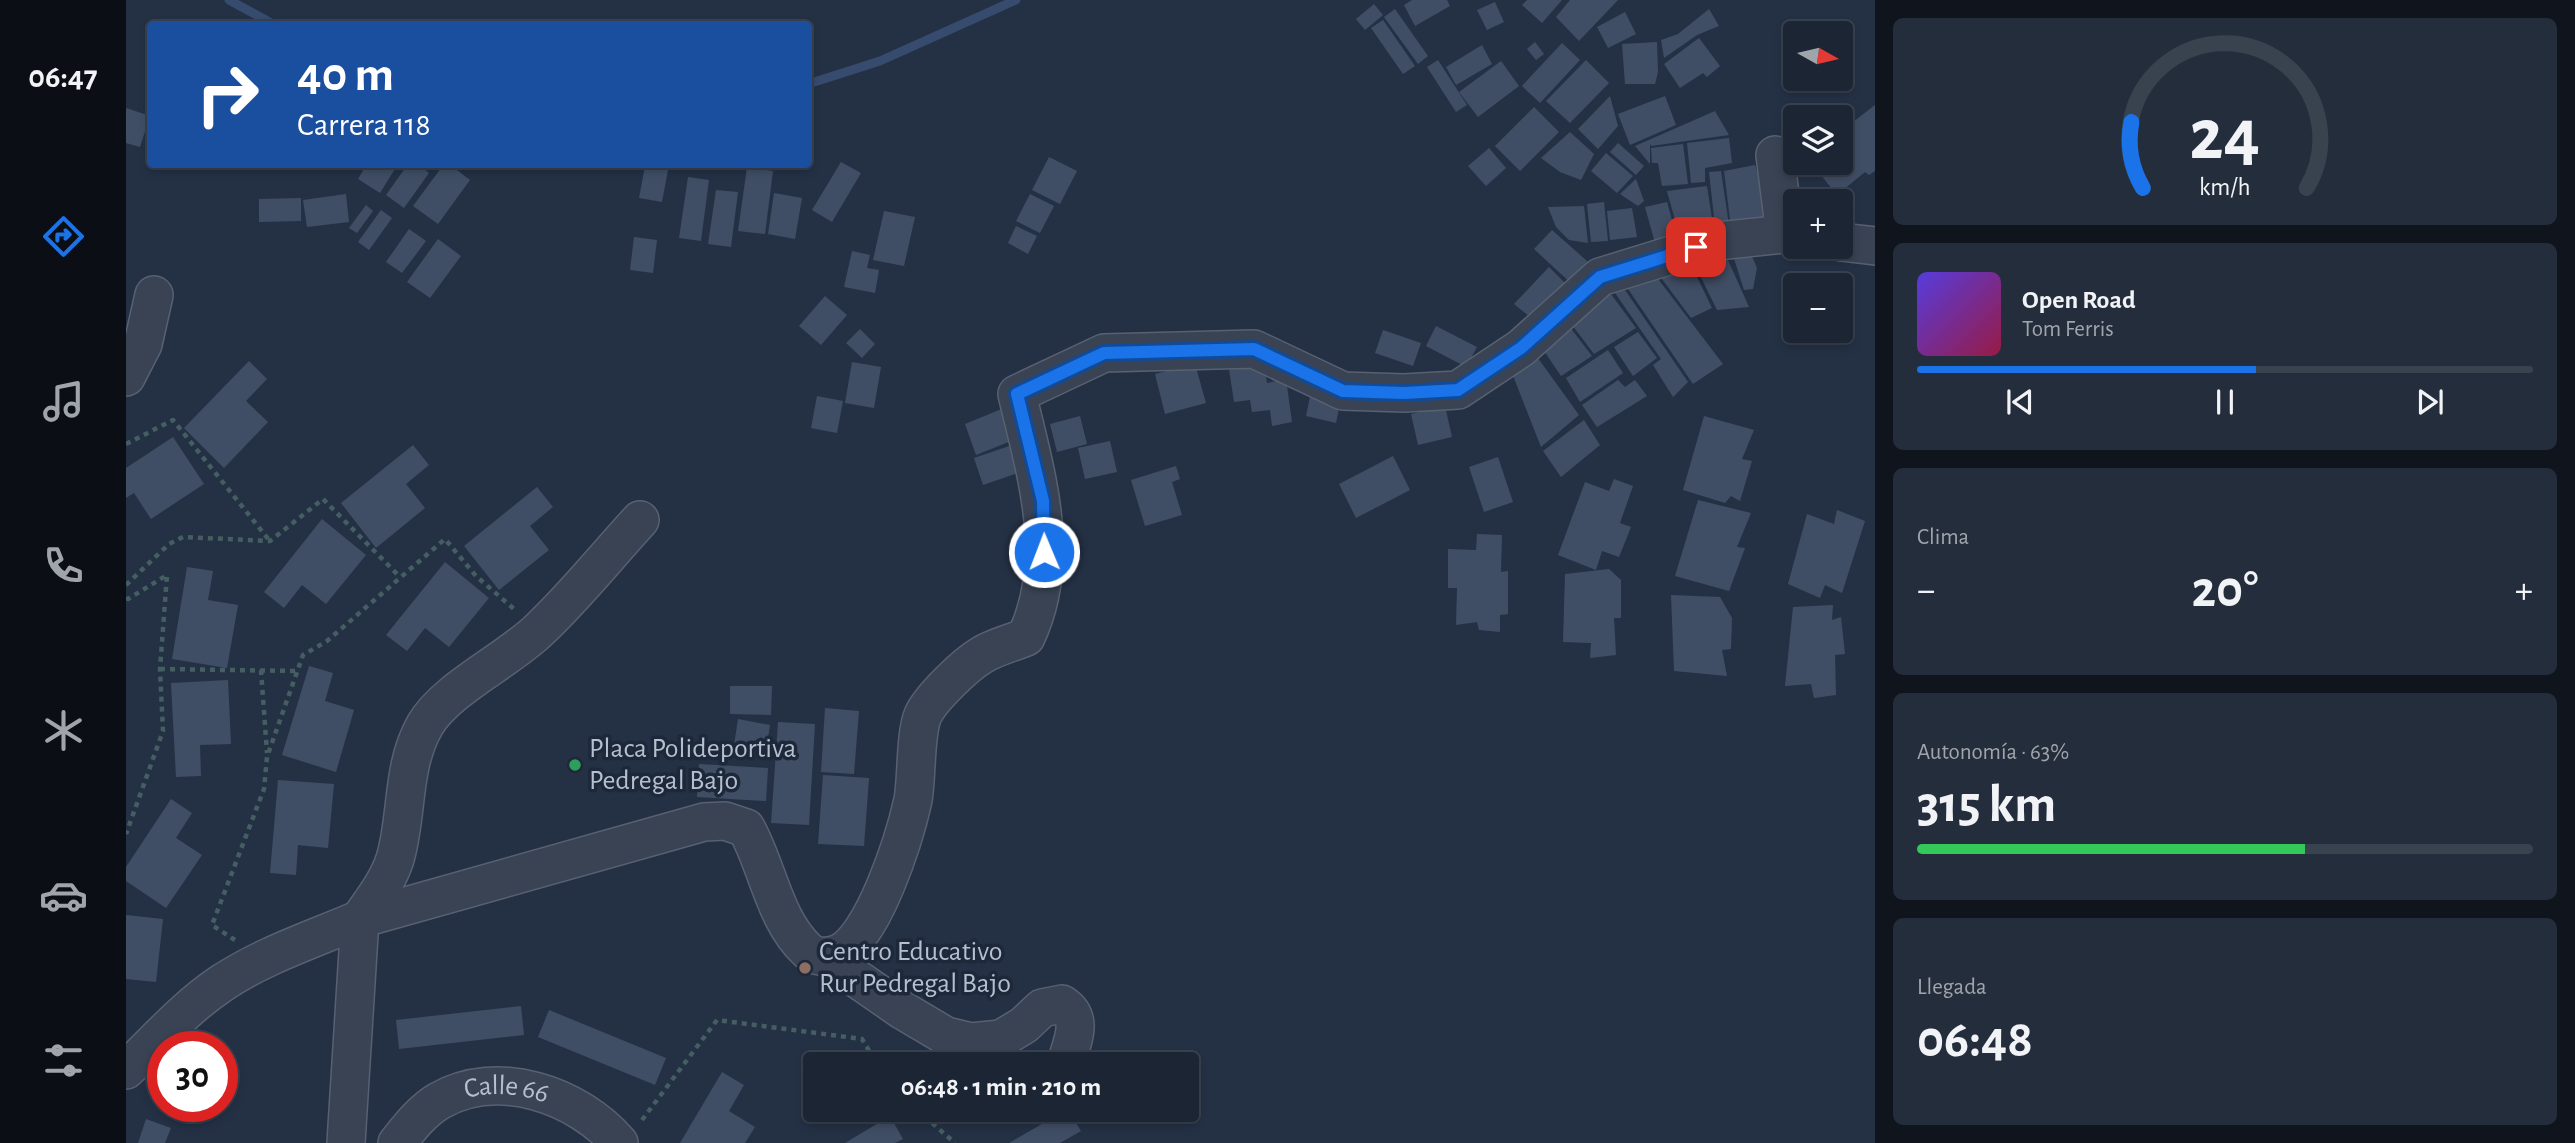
<!DOCTYPE html>
<html lang="es">
<head>
<meta charset="utf-8">
<style>
  body { margin:0; font-family:"Alegreya Sans",sans-serif; background:#242d3c; color:#f1f3f6; height:100vh; display:flex; flex-direction:column; font-size:26px; white-space:nowrap }
  * { box-sizing:border-box; margin:0 }
  p { font-size:23px; color:#a0a5ac }
  .icon { flex:none; width:38px; height:38px; fill:none; stroke:currentColor; stroke-width:2; stroke-linecap:round; stroke-linejoin:round }
  .map { position:relative; flex:1; overflow:hidden }
  .drawer { display:flex; flex-direction:column; gap:18px; padding:18px; background:#0f141d; width:700px }
  .drawer>* { flex:none }
  .hud { position:absolute; left:21px; top:21px; width:665px; height:147px; border-radius:7px; box-shadow:0 4px 10px #0003,0 0 0 2px #39424f; background:#1a4fa0; color:#fff; overflow:hidden }
  .needle { width:46px; rotate:98deg }
  .controls { position:absolute; left:1657px; top:21px; display:grid; gap:14px }
  .controls a { display:grid; place-items:center; width:70px; height:70px; border-radius:7px; background:#1b2534; box-shadow:0 4px 10px #0003,0 0 0 2px #39424f; font-size:35px }
  .speed { position:absolute; left:21px; top:1031px; display:flex; gap:14px; font-size:35px; font-weight:700; text-align:center }
  .speed>* { display:grid; place-content:center; width:91px; height:91px; border-radius:50%; background:#1b2534; box-shadow:0 4px 10px #0003,0 0 0 2px #39424f; line-height:1 }
  .speed .limit { border:10px solid #d22; background:#fff; color:#111 }
  .pin { position:absolute; display:grid; place-items:center; width:60px; height:60px; color:#fff; margin:-30px; border-radius:14px; box-shadow:0 4px 10px #0006 }
  .me { position:absolute; width:77px; margin:-38px; rotate:359deg; stroke-linejoin:round; filter:drop-shadow(0 0 5px #0008) }
  .turn { display:flex; align-items:center; gap:24px; height:147px; padding:0 35px; font-size:32px }
  .turn .icon { width:91px; height:91px; stroke-width:2.5 }
  .turn b { display:block; font-size:49px; line-height:60px }
  .big { font-size:52px; font-weight:700; line-height:1.1 }
  .drawer .card { flex:1; display:flex; flex-direction:column; justify-content:center; gap:10px; min-width:0; padding:0 24px; border-radius:10px; background:#242d3c }
  .drawer .dial { align-items:center; gap:0 }
  .dial svg { height:182px; overflow:visible; fill:none; stroke:#39424f; stroke-width:7; stroke-linecap:round; text-anchor:middle }
  .dial text { fill:#f1f3f6; stroke:none }
  .song { display:flex; align-items:center; gap:21px }
  .cover { width:84px; height:84px; border-radius:10px; background:linear-gradient(135deg,hsl(250 70% 55%),hsl(340 70% 35%)) }
  .played { height:7px; border-radius:4px; background:linear-gradient(90deg,#1a73e8 55%,#39424f 55%) }
  .keys { display:flex; justify-content:space-around; direction:ltr }
  .heat { display:flex; justify-content:space-between; align-items:center; font-size:38px; direction:ltr }
  .charge { height:10px; border-radius:5px; background:linear-gradient(90deg,#34c759 63%,#39424f 0) }
  .trip { position:absolute; left:677px; top:1052px; width:396px; height:70px; border-radius:7px; background:#1b2534; box-shadow:0 4px 10px #0003,0 0 0 2px #39424f; font-weight:700; line-height:70px; text-align:center }
  main { display:flex; flex:1; min-height:0 }
  .tabs { display:flex; flex-direction:column; width:126px; justify-content:space-around; align-items:center; background:#0b0f15; color:#a0a5ac }
  .tabs .icon { width:49px; height:49px }
  .tabs .current { color:#1a73e8 }
  .tabs b { font-size:32px; color:#f1f3f6 }
  .map>svg:first-child { display:block }
  .lines { fill:none; stroke-linecap:round; stroke-linejoin:round }
  .stream { stroke:#364b6e; stroke-width:9 }
  .building { fill:#404e65 }
  .minor-casing { stroke:#576172; stroke-width:40 }
  .path { stroke:#455e62; stroke-width:4.5; stroke-dasharray:5 5; stroke-linecap:butt }
  .minor { stroke:#394354; stroke-width:37 }
  .route-casing { stroke:#114b97; stroke-width:18 }
  .route { stroke:#1a73e8; stroke-width:12 }
  .leisure-dot { fill:#2e9e5b; stroke:#1d283a; stroke-width:2.5 }
  .education-dot { fill:#8d6e63; stroke:#1d283a; stroke-width:2.5 }
  .labels { text-anchor:middle; dominant-baseline:central; stroke-width:7; stroke-linejoin:round; paint-order:stroke }
  .poi-label { font-size:28px; fill:#b6bfce; stroke:#1d283a; text-anchor:start }
  .street-label { font-size:28px; fill:#b6bfce; stroke:#1d283a }
</style>
</head>
<body>
<main>
<nav class="tabs">
<b>06:47</b>
<svg class="icon current" aria-label="directions" viewBox="0 0 24 24"><path d="M12 3l9 9-9 9-9-9zM9 14v-3h6M13 9l2 2-2 2"/></svg>
<svg class="icon" aria-label="music" viewBox="0 0 24 24"><path d="M9 18V5l10-2v13"/><circle cx="6" cy="18" r="3"/><circle cx="16" cy="16" r="3"/></svg>
<svg class="icon" aria-label="phone" viewBox="0 0 24 24"><path d="M5 4h4l2 5-3 2q2 4 5 5l2-3 5 2v4C11 20 4 13 5 4z"/></svg>
<svg class="icon" aria-label="climate" viewBox="0 0 24 24"><path d="M12 3v18M4 7l16 10M4 17L20 7"/></svg>
<svg class="icon" aria-label="car" viewBox="0 0 24 24"><path d="M5 17H2v-5l4-1 3-4h7l3 4 3 1v5h-3M9 17h6M6 11h13"/><circle cx="7" cy="17" r="2"/><circle cx="17" cy="17" r="2"/></svg>
<svg class="icon" aria-label="filters" viewBox="0 0 24 24"><path d="M4 7h16M4 17h16"/><circle cx="9" cy="7" r="2"/><circle cx="15" cy="17" r="2"/></svg>
</nav>
<div class="map">
<svg width="1749" height="1143" viewBox="0 0 1749 1143">
  <rect width="100%" height="100%" fill="#243145"/>
  <g class="lines">
    <path class="stream" d="M103,0l44,24
      M682,84l72,-23 136,-61"/>
  </g>
  <path class="building" d="M1286,0h35l3,6 -35,20 -11,-21z
    M1401,0h35l-20,23 -20,-18z
    M1444,0h48l-39,41 -23,-24z
    M1369,2l9,20 -17,8 -10,-20z
    M1248,4l9,11 -18,15 -9,-11z
    M1269,9l33,47 -10,8 -34,-47z
    M1583,9l10,17 -22,9 -33,23 -3,-18 17,-6z
    M1499,12l11,22 -28,14 -11,-21z
    M1257,20l32,46 -12,8 -32,-46z
    M1573,38l21,28 -13,11 -4,-4 -23,15 -16,-24z
    M1409,42l9,12 -8,6 -9,-11z
    M1531,42l1,30 -3,12h-30l-3,-40z
    M1436,43l18,17 -40,43 -18,-17z
    M1356,45l10,19 -36,21 -10,-18z
    M1312,60l29,45 -11,7 -29,-45z
    M1460,60l23,23 -39,40 -24,-22z
    M1375,61l18,25 -41,31 -19,-25z
    M1484,96l8,30 -20,23 -20,-20z
    M1539,96l11,29 -46,20 -12,-31z
    M1749,105v66l-6,4 -4,-3 -28,23 -17,-21 11,-8 -2,-3h12v-42l4,-3 4,7z
    M1408,107l25,25 -39,39 -25,-25z
    M0,108l24,8 -10,31 -14,-4z
    M1589,111l14,24 -78,11 -1,-2v20l-15,-18z
    M1444,132l24,22 -13,26 -21,-8 -19,-14z
    M1603,138l3,25 -27,5v14l-14,1 -4,-40z
    M1492,143l26,23 -8,9 -26,-23z
    M1557,144l5,40 -26,2 -4,-23h-6l-1,-15z
    M1363,148l17,20 -20,18 -18,-20z
    M1480,153l27,23 -16,17 -26,-22z
    M923,157l28,14 -17,33 -28,-14z
    M715,162l20,11 -29,49 -20,-12z
    M241,164h31l-18,29 -22,-14z
    M282,164h10l11,9 -25,35 -18,-13z
    M318,164h5l21,16 -32,44 -25,-18z
    M1629,165l17,57 -41,6 -7,-57z
    M519,166l23,4 -6,32 -23,-4z
    M621,167l26,4 -8,63 -27,-3z
    M1595,171l8,54 -14,1 -6,-54z
    M562,177l21,3 -8,61 -22,-3z
    M1510,179l8,22 -6,5 -18,-12z
    M1581,186l7,46 -34,6 -13,-47z
    M590,190l22,2 -7,55 -23,-3z
    M648,193l28,5 -7,41 -27,-5z
    M220,194l3,28 -42,5 -4,-27z
    M904,194l24,12 -14,27 -24,-12z
    M175,198v23l-42,1v-23z
    M1478,202l4,39 -17,1 -4,-38z
    M1541,202l10,36 -22,5 -10,-36z
    M240,205l7,6 -16,22 -8,-5z
    M1458,206l4,37 -19,-3 -13,-13 -8,-20z
    M1506,208l5,29 -27,3 -3,-29z
    M255,210l11,8 -23,32 -11,-8z
    M758,211l31,6 -11,49 -31,-6z
    M890,226l21,10 -9,18 -20,-11z
    M283,229l17,12 -24,32 -16,-11z
    M1426,230l35,31 -6,7 4,5 -11,13 -40,-37z
    M508,237l23,3 -4,33 -23,-3z
    M312,239l23,17 -31,42 -23,-16z
    M1621,245l10,23 -4,21 -9,1 -13,-41z
    M1597,249l26,58 -32,3 -26,-53z
    M726,251l18,4 -3,13 12,2 -4,23 -31,-6z
    M1561,256l25,52 -21,10 -35,-47z
    M1423,267l21,21 -30,37 -26,-21z
    M1526,271l71,93 -30,20 -67,-98z
    M1497,287l65,95 -15,15 -20,-32 8,-6 -46,-66z
    M1485,294l25,34 -42,26 -25,-33z
    M699,296l22,19 -26,30 -22,-19z
    M1440,322l26,34 -31,20 -21,-31z
    M1310,326l41,21 -11,20 -40,-21z
    M734,329l15,15 -13,14 -16,-15z
    M1257,330l38,13 -8,23 -38,-13z
    M1512,332l19,26 -24,18 -19,-29z
    M1482,350l15,23 -43,29 -14,-24z
    M1409,354l44,61 -38,32 -31,-79z
    M123,361l18,18 -21,22 22,21 -44,46 -40,-40z
    M726,362l29,5 -7,41 -29,-5z
    M1069,364l11,39 -41,11 -10,-40z
    M1138,364l3,19 19,-4 6,43 -20,4 -2,-16 -18,2 -2,-12 -16,2 -5,-33z
    M1492,380l7,7 10,-7 12,16 -50,31 -15,-22z
    M1185,392l30,7 -5,24 -30,-7z
    M691,396l26,5 -6,32 -26,-5z
    M883,406l12,31 -45,18 -11,-31z
    M1319,406l7,31 -34,8 -7,-31z
    M954,416l7,28 -30,8 -7,-28z
    M1578,416l50,14 -12,29 10,2 -12,40 -9,-5 -6,7 -42,-13z
    M1458,420l16,25 -39,32 -18,-26z
    M47,437l31,47 -53,35 -17,-26 -8,5v-30z
    M984,441l7,31 -32,7 -7,-31z
    M895,442l9,27 -47,16 -9,-27z
    M287,445l16,20 -23,19 19,24 -49,40 -35,-45z
    M1267,456l17,34 -54,28 -17,-34z
    M1372,457l15,45 -29,10 -15,-45z
    M1050,466l4,13 -8,3 10,33 -37,11 -14,-46z
    M1488,479l19,7 -13,37 11,4 -12,30 -17,-6 -6,19 -38,-15 27,-73 24,9z
    M411,487l16,20 -23,19 19,24 -50,40 -35,-44z
    M1572,500l53,13 -14,34 8,1 -16,43 -54,-15z
    M1711,510l28,11 -23,72 -17,-8 -5,13 -32,-14 19,-70 27,10z
    M196,519l44,36 -40,49 -24,-19 -18,23 -20,-16z
    M1351,534l25,1 -1,37 7,-1v43l-8,1v17l-21,-2 -2,-8 -21,3 1,-37h-9v-39l28,1z
    M319,562l44,36 -40,49 -24,-19 -18,23 -21,-16z
    M61,567l26,4 -5,29 30,5 -11,63 -55,-9z
    M1483,569l12,11v38h-7l2,37 -26,3 1,-15 -28,-1 2,-68z
    M1545,595l49,2 12,21 -1,31 -9,1 5,26 -53,-5z
    M1707,605l-1,15 9,-3 4,37 -10,1 1,40 -22,3 -3,-14 -26,2 8,-79z
    M183,666l24,7 -8,28 29,9 -18,62 -54,-17z
    M102,680l3,64 -31,1 1,31 -25,1 -5,-94z
    M604,686h42l-1,29 -41,-1z
    M699,708l34,3 -5,63 -33,-2z
    M612,719l32,6 -4,26 -32,-6z
    M652,722l37,2 -6,101 -38,-2z
    M573,764l69,4 -2,33 -69,-4z
    M697,775l46,3 -5,68 -46,-2z
    M152,780l56,4 -6,64 -30,-3 -2,30 -26,-2z
    M45,799l21,14 -16,25 26,17 -36,53 -40,-27v-14z
    M0,915l37,4 -7,63 -30,-3z
    M395,1006l3,29 -125,14 -3,-29z
    M423,1010l117,48 -11,27 -117,-48z
    M596,1072l22,13 -15,26 26,16 -10,16h-65z
    M940,1110h2l13,21 -21,12h-51z
    M764,1116l13,23 -8,4h-50z
    M20,1119l25,9 -6,15h-27z"/>
  <g class="lines">
    <g class="minor-casing">
      <g id="minor">
        <path d="M1649,155l10,79"/>
        <path d="M1715,242l34,4"/>
        <path d="M0,377l17,-33 11,-49"/>
        <path d="M234,919l344,-97 21,-1 21,7c22,39 28,92 62,123 8,7 20,6 29,3 36,-13 68,-118 76,-154 4,-22 2,-67 10,-85 8,-17 42,-50 59,-60 13,-8 30,-12 44,-18 37,-79 10,-163 -9,-243l87,-41 150,-4 89,42 61,2 54,-3 63,-42 79,-71 117,-36 68,-7 11,1"/>
        <path d="M234,919c13,-19 28,-38 35,-60 13,-44 6,-92 30,-134 21,-36 82,-64 114,-95 36,-34 67,-73 101,-110"/>
        <path d="M701,958l75,52 44,26 25,6 30,-3 23,-14 18,-17 20,-4c23,15 10,37 4,60"/>
        <path d="M0,1070c31,-30 60,-63 96,-87 42,-28 92,-44 138,-64l-14,224"/>
        <path id="s1" d="M271,1143c12,-15 25,-32 42,-42 59,-34 139,-6 180,42"/>
      </g>
    </g>
    <path class="path" d="M0,444l47,-24 96,120
      M0,585l43,-41 14,-7 87,4 53,-42 77,78
      M0,598l2,1 39,-24 -7,94 3,62 -37,103
      M34,669l137,2
      M135,670l6,83
      M109,940l-23,-15 52,-136 3,-32 36,-102 24,-14 118,-102 31,37 38,33
      M791,1110l38,33
      M516,1120l75,-100 145,19 15,25"/>
    <use href="#minor" class="minor"/>
  </g>
  <g class="lines">
    <g class="route-casing">
      <path id="route" d="M918,552l-1,-51 -26,-107 87,-41 150,-4 89,42 61,2 54,-3 63,-42 79,-71 96,-30"/>
    </g>
    <use href="#route" class="route"/>
  </g>
  <circle class="leisure-dot" cx="449" cy="765" r="7"/>
  <circle class="education-dot" cx="679" cy="968" r="7"/>
  <g class="labels">
    <g class="poi-label">
      <text x="463" y="749">Placa Polideportiva<tspan x="463" dy="32">Pedregal Bajo</tspan></text>
      <text x="693" y="952">Centro Educativo<tspan x="693" dy="32">Rur Pedregal Bajo</tspan></text>
    </g>
    <g class="street-label">
      <text stroke="none"><textPath href="#s1" startOffset="130">Calle 66</textPath></text>
    </g>
  </g>
</svg>
<div class="controls">
<a><svg class="needle" viewBox="-14 -14 28 28"><path d="M0-13l5 13h-10z" fill="#e53935"/><path d="M0 13l5-13h-10z" fill="#a0a5ac"/></svg></a>
<a><svg class="icon" aria-label="layers" viewBox="0 0 24 24"><path d="M12 4l9 5-9 5-9-5zM3 14l9 5 9-5"/></svg></a>
<a>+</a>
<a>−</a>
</div>
<div class="speed"><div class="limit">30</div></div>
<div class="pin" style="left:1570px;top:247px;background:#d93025"><svg class="icon" aria-label="arrive" viewBox="0 0 24 24"><path d="M6 21V4h12l-3 4 3 4H6"/></svg></div>
<svg class="me" style="left:918px;top:552px" viewBox="-20 -20 40 40"><circle r="17" fill="#1a73e8" stroke="#fff" stroke-width="3"/><path d="M0-11L8 9 0 5-8 9z" fill="#fff"/></svg>
<div class="trip">06:48 · 1 min · 210 m</div>
<div class="hud">
<div class="turn"><svg class="icon" aria-label="right" viewBox="0 0 24 24"><path d="M7 20v-9h11M14 6l5 5-5 5"/></svg><div><b>40 m</b>Carrera 118</div></div>
</div>
</div>
<section class="drawer">
<div class="card dial"><svg viewBox="0 0 100 80">
<path d="M14 69A42 42 0 1 1 86 69"/>
<path d="M14 69A42 42 0 0 1 9 40" stroke="#1a73e8"/>
<text x="50" y="56" font-size="32" font-weight="700">24</text>
<text x="50" y="72" font-size="11">km/h</text>
</svg></div>
<div class="card">
<div class="song"><i class="cover"></i><div><b>Open Road</b><p>Tom Ferris</p></div></div>
<div class="played"></div>
<div class="keys"><svg class="icon" aria-label="previous" viewBox="0 0 24 24"><path d="M18 5L8 12l10 7zM5 5v14"/></svg><svg class="icon" aria-label="pause" viewBox="0 0 24 24"><path d="M8 5v14M16 5v14"/></svg><svg class="icon" aria-label="next" viewBox="0 0 24 24"><path d="M6 5l10 7-10 7zM19 5v14"/></svg></div>
</div>
<div class="card"><p>Clima</p>
<div class="heat"><a>−</a><b class="big">20°</b><a>+</a></div>
</div>
<div class="card"><p>Autonomía · 63%</p><b class="big">315 km</b><div class="charge"></div></div>
<div class="card"><p>Llegada</p><b class="big">06:48</b></div>
</section>
</main>
</body>
</html>
